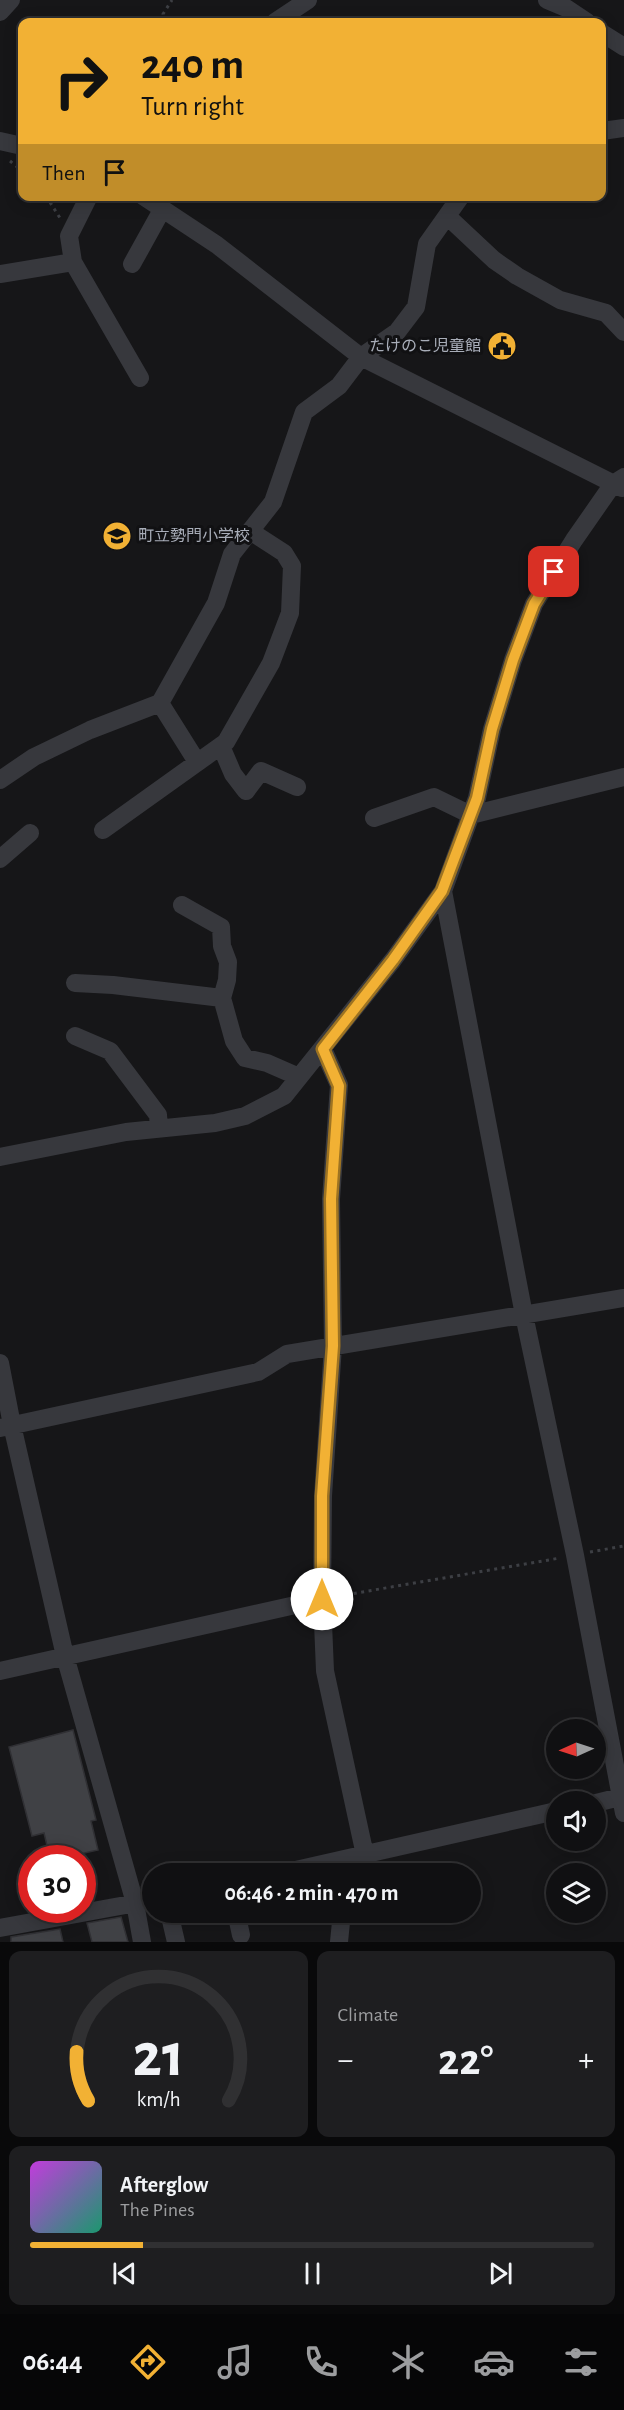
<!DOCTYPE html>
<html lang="en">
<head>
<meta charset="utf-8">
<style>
  body { margin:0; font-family:"Alegreya Sans","Noto Sans JP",sans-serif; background:#1e1e20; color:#f1f3f6; height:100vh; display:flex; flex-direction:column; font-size:22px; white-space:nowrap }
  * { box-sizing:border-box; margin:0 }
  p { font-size:20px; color:#9c9d9f }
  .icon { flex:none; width:33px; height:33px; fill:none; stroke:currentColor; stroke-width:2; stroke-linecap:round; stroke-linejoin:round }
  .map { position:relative; height:1942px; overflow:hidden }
  .side { display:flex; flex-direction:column; gap:9px; padding:9px; background:#09090a; flex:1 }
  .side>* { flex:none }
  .top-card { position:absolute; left:18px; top:18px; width:588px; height:183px; border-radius:12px; box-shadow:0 3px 15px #0003,0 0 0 2px #303032; background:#f2b134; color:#111; overflow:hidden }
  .needle { width:39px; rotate:267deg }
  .controls { position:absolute; left:546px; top:1719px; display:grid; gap:12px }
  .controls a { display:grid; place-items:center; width:60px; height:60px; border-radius:50%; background:#101012; box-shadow:0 3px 15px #0003,0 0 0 2px #303032; font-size:30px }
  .speed { position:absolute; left:18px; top:1845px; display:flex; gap:12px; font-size:30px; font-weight:700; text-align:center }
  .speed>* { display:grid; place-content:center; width:78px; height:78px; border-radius:50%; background:#101012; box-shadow:0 3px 15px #0003,0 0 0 2px #303032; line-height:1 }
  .speed .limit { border:9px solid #d22; background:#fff; color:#111 }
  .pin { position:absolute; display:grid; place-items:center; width:51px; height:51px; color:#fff; margin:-26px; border-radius:12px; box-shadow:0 3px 9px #0006 }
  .me { position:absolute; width:66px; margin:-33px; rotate:0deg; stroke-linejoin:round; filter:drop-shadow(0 0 4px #0008) }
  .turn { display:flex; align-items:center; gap:21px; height:126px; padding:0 24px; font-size:27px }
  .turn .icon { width:78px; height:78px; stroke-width:2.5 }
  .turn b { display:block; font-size:42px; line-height:51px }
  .then { display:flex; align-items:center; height:57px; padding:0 24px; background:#0003; gap:12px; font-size:22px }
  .big { font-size:45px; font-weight:600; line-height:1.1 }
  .side .card { flex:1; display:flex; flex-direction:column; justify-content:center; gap:9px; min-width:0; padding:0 21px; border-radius:12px; background:#1e1e20 }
  .side .dial { align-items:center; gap:0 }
  .dial svg { height:156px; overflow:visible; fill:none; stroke:#303032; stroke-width:7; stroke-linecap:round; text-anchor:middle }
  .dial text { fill:#f1f3f6; stroke:none }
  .song { display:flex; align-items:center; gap:18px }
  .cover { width:72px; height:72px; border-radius:9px; background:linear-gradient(135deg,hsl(290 70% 55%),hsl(160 70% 35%)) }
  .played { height:6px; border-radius:3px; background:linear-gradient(90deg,#f2b134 20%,#303032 20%) }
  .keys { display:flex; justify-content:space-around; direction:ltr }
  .heat { display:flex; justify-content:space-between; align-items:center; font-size:33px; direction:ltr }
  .side .tiles { flex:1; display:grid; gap:9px; grid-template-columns:1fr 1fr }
  .card:last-child { grid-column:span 2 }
  .trip { position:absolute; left:142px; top:1863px; width:339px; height:60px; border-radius:30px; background:#101012; box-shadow:0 3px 15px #0003,0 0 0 2px #303032; font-weight:600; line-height:60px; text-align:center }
  .tab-bar { display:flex; height:96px; justify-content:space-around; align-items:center; background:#060607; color:#9c9d9f }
  .tab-bar .icon { width:42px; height:42px }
  .tab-bar .active { color:#f2b134 }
  .tab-bar b { font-size:27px; color:#f1f3f6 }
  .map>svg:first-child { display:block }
  .building { fill:#404145; stroke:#303034; stroke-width:1.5 }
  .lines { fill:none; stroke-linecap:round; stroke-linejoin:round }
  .path { stroke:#3d3f44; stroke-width:3; stroke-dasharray:3 4.5; stroke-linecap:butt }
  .minor { stroke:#37383d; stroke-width:18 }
  .route-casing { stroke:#9d7322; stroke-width:15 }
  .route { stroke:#f2b134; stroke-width:10 }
  .labels { text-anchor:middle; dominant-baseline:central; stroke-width:6; stroke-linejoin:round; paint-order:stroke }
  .poi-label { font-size:16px; fill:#a8adb8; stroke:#111113; text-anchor:end }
</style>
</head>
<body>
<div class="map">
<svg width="624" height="1942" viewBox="0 0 624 1942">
  <rect width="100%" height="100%" fill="#161618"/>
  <path class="building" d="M73,1730l23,90 -5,1 7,29 -36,8h-12l-6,-25 -12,3 -23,-89z
    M121,1917l7,25h-36l-5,-19z
    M60,1929l3,13h-52v-5z"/>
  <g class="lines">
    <path class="path" d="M164,22l-1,-8 9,-14
      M10,161l12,10
      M46,196l14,22
      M590,1552l34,-6
      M339,1596l221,-38"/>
    <path class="minor" d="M547,0l19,8 21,14
      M0,12l11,-12
      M275,22l33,-22
      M602,33l22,14
      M602,131l22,-3
      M0,141l22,5
      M143,196l74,49 144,112 261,131
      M447,216l47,44 23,16 43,24 46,13 18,19
      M73,262l-4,-26 20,-40
      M132,264l31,-56
      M0,274l73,-12 67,116
      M160,703l37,59
      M221,746l12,28 13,17 15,-20 36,16
      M0,780l34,-23 56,-27 70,-27 56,-100 16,-49 41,-52 31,-90 35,-26 22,-29 36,-25 19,-25 11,-63 34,-48
      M374,818l60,-21 37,18 153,-38
      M103,830l123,-88 45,-79 19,-50 2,-47 -8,-13 -34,-22
      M0,859l30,-26
      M443,891l81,424 51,240 49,258
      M182,905l39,22 1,19 6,16 -1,18 -5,18 12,43 11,17 22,5 32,14
      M75,983l38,2 109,13
      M75,1036l35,15 48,64 1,13
      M323,1049l16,36 -8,114 2,147 -10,150 -1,103 3,72 40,184
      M0,1157l126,-25 89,-9 30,-7 39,-20 109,-136 50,-69 34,-93 15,-69 21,-69 21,-56 40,-64 39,-56 11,-7
      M0,1363l12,62 53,231 70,247 7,39
      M0,1428l258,-56 29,-18 337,-56
      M0,1671l322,-72
      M596,1803l28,-7
      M278,1874l278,-63
      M169,1912l7,30
      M236,1912l5,23
      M0,1928l153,-28
      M339,1942l3,-30"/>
  </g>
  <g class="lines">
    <g class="route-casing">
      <path id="route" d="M322,1599v-103l11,-150 -2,-147 8,-113 -16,-37 70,-89 49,-69 35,-93 15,-69 21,-69 21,-56 20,-32"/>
    </g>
    <use href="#route" class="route"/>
  </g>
  <defs>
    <g id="civic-disc" transform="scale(1.5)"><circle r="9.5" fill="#f2b134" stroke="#111113"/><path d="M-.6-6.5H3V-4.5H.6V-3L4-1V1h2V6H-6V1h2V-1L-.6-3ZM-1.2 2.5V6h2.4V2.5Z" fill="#111"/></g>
    <g id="school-disc" transform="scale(1.5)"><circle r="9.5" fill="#f2b134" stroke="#111113"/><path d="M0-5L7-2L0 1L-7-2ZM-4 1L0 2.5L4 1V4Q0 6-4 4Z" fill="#111"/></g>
  </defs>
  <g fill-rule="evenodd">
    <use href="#civic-disc" x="502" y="346"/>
    <use href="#school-disc" x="117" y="536"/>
  </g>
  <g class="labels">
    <g class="poi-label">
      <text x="481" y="346">たけのこ児童館</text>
      <text x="138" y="536" text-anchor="start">町立勢門小学校</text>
    </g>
  </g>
</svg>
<div class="controls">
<a><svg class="needle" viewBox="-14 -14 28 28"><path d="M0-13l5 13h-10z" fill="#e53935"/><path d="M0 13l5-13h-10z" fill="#9c9d9f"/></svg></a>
<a><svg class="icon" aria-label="sound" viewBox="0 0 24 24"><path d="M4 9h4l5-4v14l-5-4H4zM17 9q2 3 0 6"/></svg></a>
<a><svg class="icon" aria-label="layers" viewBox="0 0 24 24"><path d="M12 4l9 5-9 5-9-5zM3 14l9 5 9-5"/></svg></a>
</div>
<div class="speed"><div class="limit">30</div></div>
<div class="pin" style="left:554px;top:572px;background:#d93025"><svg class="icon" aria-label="arrive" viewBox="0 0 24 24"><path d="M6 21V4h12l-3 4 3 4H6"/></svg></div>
<svg class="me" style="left:322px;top:1599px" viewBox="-20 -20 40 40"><circle r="19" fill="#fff"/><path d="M0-13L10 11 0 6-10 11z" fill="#f2b134"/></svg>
<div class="trip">06:46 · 2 min · 470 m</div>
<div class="top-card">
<div class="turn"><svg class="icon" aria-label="right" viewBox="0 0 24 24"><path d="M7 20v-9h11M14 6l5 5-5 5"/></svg><div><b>240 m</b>Turn right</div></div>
<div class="then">Then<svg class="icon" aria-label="arrive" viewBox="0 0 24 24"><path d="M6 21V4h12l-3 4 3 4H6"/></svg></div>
</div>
</div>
<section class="side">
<div class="tiles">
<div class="card dial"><svg viewBox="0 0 100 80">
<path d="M14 69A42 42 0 1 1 86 69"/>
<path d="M14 69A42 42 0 0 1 8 44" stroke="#f2b134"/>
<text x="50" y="56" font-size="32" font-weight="700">21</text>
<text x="50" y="72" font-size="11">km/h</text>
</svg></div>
<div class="card"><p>Climate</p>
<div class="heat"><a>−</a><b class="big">22°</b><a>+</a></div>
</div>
<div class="card">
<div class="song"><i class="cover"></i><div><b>Afterglow</b><p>The Pines</p></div></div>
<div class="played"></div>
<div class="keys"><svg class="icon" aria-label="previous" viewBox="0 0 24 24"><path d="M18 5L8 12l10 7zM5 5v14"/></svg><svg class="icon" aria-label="pause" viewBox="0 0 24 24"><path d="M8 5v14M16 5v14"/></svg><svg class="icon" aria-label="next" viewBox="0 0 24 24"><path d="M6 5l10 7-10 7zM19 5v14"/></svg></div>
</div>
</div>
</section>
<nav class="tab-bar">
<b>06:44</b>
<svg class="icon active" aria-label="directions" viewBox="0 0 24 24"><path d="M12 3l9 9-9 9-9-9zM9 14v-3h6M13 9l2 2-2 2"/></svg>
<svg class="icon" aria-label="music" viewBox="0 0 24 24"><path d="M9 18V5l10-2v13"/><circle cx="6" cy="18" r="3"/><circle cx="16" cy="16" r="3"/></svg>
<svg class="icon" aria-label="phone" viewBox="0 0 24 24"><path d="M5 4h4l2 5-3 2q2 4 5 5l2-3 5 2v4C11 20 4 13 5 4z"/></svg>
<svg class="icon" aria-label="climate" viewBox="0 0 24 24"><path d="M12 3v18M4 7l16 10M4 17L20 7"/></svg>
<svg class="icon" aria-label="car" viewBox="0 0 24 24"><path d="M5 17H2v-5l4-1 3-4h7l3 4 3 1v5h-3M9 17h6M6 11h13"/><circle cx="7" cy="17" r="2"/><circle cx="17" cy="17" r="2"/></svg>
<svg class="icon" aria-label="filters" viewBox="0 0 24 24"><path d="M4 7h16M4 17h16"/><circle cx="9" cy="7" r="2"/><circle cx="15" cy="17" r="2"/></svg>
</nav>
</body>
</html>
